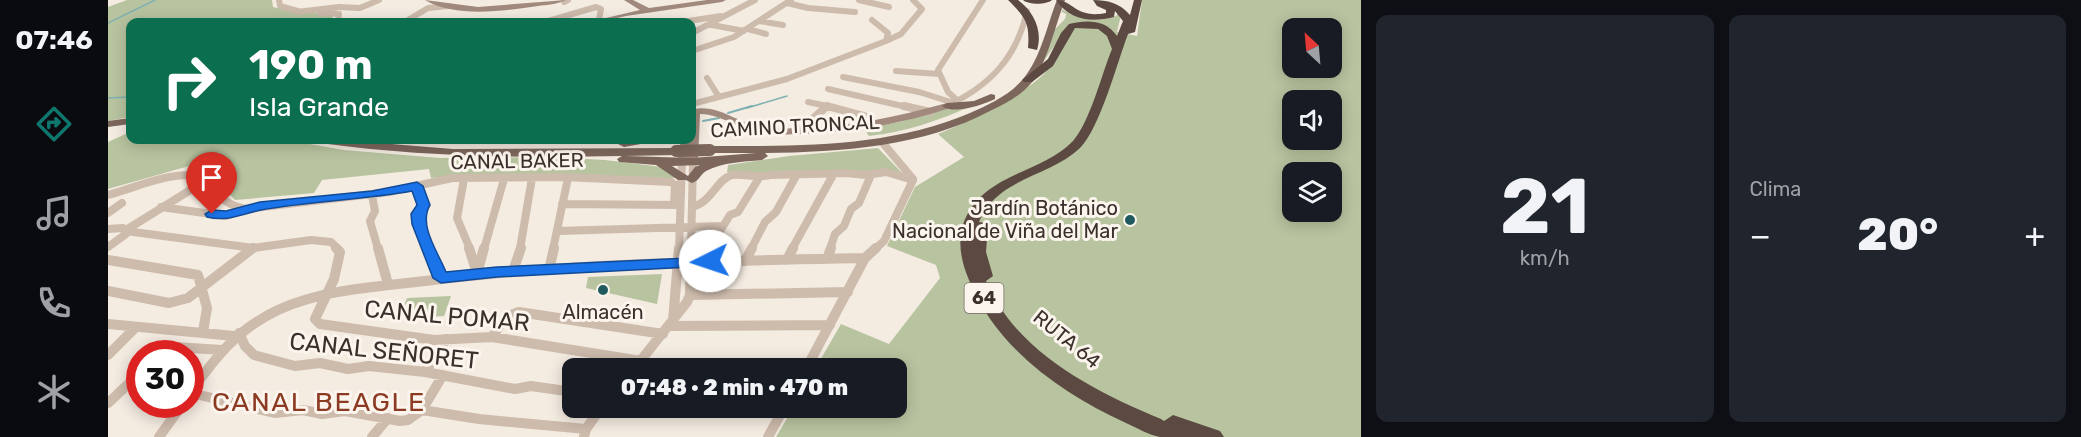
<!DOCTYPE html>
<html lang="es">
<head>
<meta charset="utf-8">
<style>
  body { margin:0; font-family:Rubik,sans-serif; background:#20242c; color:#f1f3f6; height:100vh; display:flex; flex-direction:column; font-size:22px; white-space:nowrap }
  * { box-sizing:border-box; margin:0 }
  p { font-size:20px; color:#9ea1a6 }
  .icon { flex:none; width:33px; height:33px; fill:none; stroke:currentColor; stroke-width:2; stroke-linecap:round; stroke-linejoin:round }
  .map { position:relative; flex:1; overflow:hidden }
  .details { display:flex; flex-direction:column; gap:15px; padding:15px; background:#0d0f14; width:720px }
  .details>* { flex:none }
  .top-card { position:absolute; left:18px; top:18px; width:570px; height:126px; border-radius:12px; box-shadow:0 3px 15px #0003; background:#0b6e4f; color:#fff; overflow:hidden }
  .needle { width:39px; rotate:334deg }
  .tools { position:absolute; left:1174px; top:18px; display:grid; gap:12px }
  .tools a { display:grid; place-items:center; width:60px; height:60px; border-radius:12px; background:#171b24; box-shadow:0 3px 15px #0003; font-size:30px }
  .speed { position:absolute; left:18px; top:340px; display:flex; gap:12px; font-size:30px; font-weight:700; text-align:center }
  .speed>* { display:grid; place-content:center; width:78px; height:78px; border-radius:50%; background:#171b24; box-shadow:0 3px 15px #0003; line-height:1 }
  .speed .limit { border:9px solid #d22; background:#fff; color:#111 }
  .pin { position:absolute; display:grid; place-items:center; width:51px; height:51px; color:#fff; margin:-62px -26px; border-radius:50% 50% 50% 0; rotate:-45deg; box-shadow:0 0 6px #0007 }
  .pin .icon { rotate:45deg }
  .me { position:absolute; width:66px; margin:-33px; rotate:266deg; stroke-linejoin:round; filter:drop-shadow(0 0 4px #0008) }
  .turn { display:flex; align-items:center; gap:21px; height:126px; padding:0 24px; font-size:27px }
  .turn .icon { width:78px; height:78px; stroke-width:2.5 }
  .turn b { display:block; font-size:42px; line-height:51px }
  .big { font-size:45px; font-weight:800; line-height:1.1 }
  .details .tile { flex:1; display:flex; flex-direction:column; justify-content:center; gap:9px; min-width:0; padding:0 21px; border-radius:12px; background:#20242c }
  .details .dial { align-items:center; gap:0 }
  .dial b { font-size:78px; line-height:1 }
  .heat { display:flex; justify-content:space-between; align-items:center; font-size:33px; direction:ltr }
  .details .tiles { flex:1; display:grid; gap:15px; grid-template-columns:repeat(2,1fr) }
  .trip { position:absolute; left:454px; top:358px; width:345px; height:60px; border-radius:12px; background:#171b24; box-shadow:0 3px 15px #0003; font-weight:800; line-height:60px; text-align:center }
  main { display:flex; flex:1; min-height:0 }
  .dock { display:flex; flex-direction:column; width:108px; justify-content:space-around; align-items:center; background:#090b0e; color:#9ea1a6 }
  .dock .icon { width:42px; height:42px }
  .dock .active { color:#0f766e }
  .dock b { font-size:27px; color:#f1f3f6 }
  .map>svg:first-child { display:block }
  .green { fill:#b8c4a0; fill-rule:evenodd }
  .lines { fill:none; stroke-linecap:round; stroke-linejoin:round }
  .stream-far1 { stroke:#7fb0b2; stroke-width:1.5 }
  .stream { stroke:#7fb0b2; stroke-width:2 }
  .street-far2 { stroke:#cdbbac; stroke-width:6 }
  .street-far1 { stroke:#cdbbac; stroke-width:8 }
  .street { stroke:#cdbbac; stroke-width:10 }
  .secondary { fill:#a18a7d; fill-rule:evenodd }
  .primary { fill:#7d675c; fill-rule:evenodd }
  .highway { fill:#5c4a42; fill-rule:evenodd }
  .primary-bridge { stroke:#7d675c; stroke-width:12 }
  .route { fill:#1a73e8; stroke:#114b97; stroke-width:1.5 }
  .poi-dot { fill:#1f5a5e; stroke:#fbf5ee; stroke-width:2 }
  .labels { text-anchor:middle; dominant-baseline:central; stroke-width:6; stroke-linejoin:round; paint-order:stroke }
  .shield { fill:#fbf5ee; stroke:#756b66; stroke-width:1.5 }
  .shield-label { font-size:18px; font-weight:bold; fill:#3b302b }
  .street-label { font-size:20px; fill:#3b302b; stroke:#fbf5ee }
  .poi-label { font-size:20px; fill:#3b302b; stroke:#fbf5ee; text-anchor:end }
  .near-street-label { font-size:24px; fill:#3b302b; stroke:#fbf5ee }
  .near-quarter-label { font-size:27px; letter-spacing:1.5px; fill:#8c3b22; stroke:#fbf5ee }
</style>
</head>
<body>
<main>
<nav class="dock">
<b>07:46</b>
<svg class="icon active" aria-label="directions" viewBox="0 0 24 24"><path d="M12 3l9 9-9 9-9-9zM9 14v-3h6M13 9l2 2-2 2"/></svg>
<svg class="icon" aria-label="music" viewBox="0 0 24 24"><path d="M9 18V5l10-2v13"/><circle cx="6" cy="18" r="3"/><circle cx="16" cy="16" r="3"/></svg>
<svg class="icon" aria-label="phone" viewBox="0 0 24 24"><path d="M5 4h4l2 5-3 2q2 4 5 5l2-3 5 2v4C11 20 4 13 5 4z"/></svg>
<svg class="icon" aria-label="climate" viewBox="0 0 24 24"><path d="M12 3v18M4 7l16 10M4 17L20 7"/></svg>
</nav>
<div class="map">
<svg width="1253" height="437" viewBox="0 0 1253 437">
  <rect width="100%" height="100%" fill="#f4ebe1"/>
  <path class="green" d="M19,0h145l1,7 21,5 39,2 -1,8h-202v95l-22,4v-114z
    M1034,0h219v437h-585l17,-29h104v-39h-82l26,-45 48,20 51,-66 -4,-13 -49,-19 28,-59 49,-30 -26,-23c29,-12 92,-41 111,-66 10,-12 13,-29 23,-40l9,-2 31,5 -23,-7 -21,2 -27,39 13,-35 11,-11 1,-5 -4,-2v-3c14,10 38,14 54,7l2,-3 -20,-11c8,2 18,6 23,13l-4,17 20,4zM1185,28h39v40h-39zM1185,100h39v40h-39zM1185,172h39v40h-39z
    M863,106c-33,15 -66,26 -102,30l-6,-8 37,-6 48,-15z
    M22,132v8h157l57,10 96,8 111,-1 54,3 57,7 14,11 -228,-2 -17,2 -2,-9 -107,11 -8,13 -79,7 -9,-10 -6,-23 -24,-3 -88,25v-47z
    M283,140h248l-9,2 -118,2z
    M770,148l25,26h-115l-21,-2 -11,3 -29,-3 1,-7 61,-9z
    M554,274l-5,30 -71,-16 2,-11z
    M343,296l-7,20 -45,2 8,-20z"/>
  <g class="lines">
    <path class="stream-far1" d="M0,23l47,-23
      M0,98l22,-1
      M639,108l40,-12"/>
    <path class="stream" d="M620,113l24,-7
      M595,121l16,-3"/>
    <path class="street-far2" d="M171,0l1,6 21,6
      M751,0l30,7
      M456,2l4,-2
      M679,3l21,5 47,4
      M189,12l42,-5 21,1 19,-8
      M212,13l19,1 -1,8
      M300,20l20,-12 20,-2
      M764,20l16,13 -2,8
      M651,21l24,4
      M437,22l51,-15 5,2 -2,11
      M574,22l39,-6
      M604,25l32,6
      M640,29l18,5
      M584,33l63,-33
      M584,51l42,-14 57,-37
      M788,71l43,3
      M735,77l76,15 35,11
      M599,78l12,19
      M720,89l83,19
      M850,101l-10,-9 -10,-22 45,-70
      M700,102l19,4
      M584,104l95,-25 99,-38 15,-7 21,-25 -9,-9
      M839,106c42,-20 70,-48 80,-95
      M717,108h8"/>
    <path class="street-far1" d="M719,106l37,10
      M796,106l26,6
      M688,131l8,-4 23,-21
      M774,142l31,37
      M356,179l-7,39 13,31
      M309,186l6,19c-9,16 -1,28 6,44
      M0,195c33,-9 66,-26 100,-18 9,19 16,27 37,32l144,-17 63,-14 112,-1 107,5 4,3 -1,20
      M264,195l3,16 -5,10 8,28
      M454,204l117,1
      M53,207l65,9 19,-7
      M584,207c19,-4 25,-28 40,-32 13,-2 25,4 38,0l76,-2 20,2 20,-3 27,8
      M0,213l14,-10
      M0,229l15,-1 3,6 -18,13
      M18,230l66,-41
      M18,231l127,17 58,-8 20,2 7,7
      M450,231l165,-5
      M143,249l2,-1
      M376,249l20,-70
      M412,249l12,-71
      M445,249l15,-71
      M571,249l3,-87
      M583,249l2,-87
      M601,249l21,-34 8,-3 21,-34
      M643,249l14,-27 11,-10 20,-36
      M684,249l41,-74
      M722,249l5,-15 9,-8 7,-17 8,-6 12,-28
      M767,249l9,-8 29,-61"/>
    <path class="street" d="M228,248l4,4 -6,27 -19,40 5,5 114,16 58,-3 149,24
      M270,248l10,36
      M320,248l13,30
      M361,248l8,25
      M601,248l1,13
      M719,259l4,-11
      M0,260l90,15 9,33 -4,24
      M679,260l6,-12
      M637,261l7,-13
      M370,270l6,-22
      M441,270l5,-22
      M405,271l8,-23
      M0,291l61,12 19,-5 65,-50
      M582,295l158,-3
      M565,321l6,-73
      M0,324l126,12
      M560,326l162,-1
      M131,333l6,13 9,9 41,11 25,-3 28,6 21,-3 56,6 90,17 16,-3 42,6
      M384,337l14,-20 13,-5 144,22
      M51,354l16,-7 47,3
      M0,355l28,-28
      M530,365l171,-2
      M526,369l53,-67 3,-7 1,-47
      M698,369l59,-111 11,-10
      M317,372l21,-33
      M82,393c25,-35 47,-64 88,-83 46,-21 98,-23 147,-29 145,-18 293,-20 440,-23
      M83,393l84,20 28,-3 19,4 23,-3 55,10 8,-1 14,-10 57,9 107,10
      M0,403l32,-30
      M314,410l21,-35
      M51,437l23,-32
      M264,437l16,-19
      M476,437l2,-8 15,-21
      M660,437l16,-29"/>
    <path class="secondary" d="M317,0l53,7 88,-7c-8,4 -19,5 -28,6 -32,5 -84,12 -113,-6z
      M516,0h9l16,8 58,-8h19l-4,2 -96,14 -26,6h-11l51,-12z
      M839,103l3,1v4c-49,16 -100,25 -153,26 -10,0 -21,2 -32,0 -23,-2 -42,-20 -65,-20l-2,47 -5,3 -4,-1 -1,-3 -2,4 -4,1 -5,-3 4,-22h11v-26l2,-5c26,-5 46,16 70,19 11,2 22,0 33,0 53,-1 99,-11 150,-25z"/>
    <path class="primary" d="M949,0h8c-10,26 -16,57 -32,81 -10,13 -26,22 -41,29 -69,37 -150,42 -227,43l3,3 -6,4c-20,2 -38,2 -56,11 -6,4 -7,10 -14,12l-6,-3h-8l-22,-15 -37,-3 -2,-3 5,-3c-101,2 -201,1 -302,-13l-6,-3h28l111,9 227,-1 2,3 -2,3 -4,1 -51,1 67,2 64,-5h-50l-2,-3 6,-4c88,0 177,2 260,-33 18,-8 40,-18 53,-34 18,-21 24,-54 34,-79zM592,165l-5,2 -7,9 -16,-10z
      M883,94l4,1v4c-13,6 -41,16 -53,7l5,-3 27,-2z
      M22,118v6l-22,3v-6z
      M522,140h24l-2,2 -28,5 -6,-3 2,-2z"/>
    <path class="highway" d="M900,0h10c16,12 25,31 19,50l-9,-2c2,-26 -3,-31 -20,-48z
      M915,0h29c-6,5 -23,5 -29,0z
      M948,0c17,0 20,19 50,13v-3l-9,-4 -4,-6c14,0 27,3 37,15l4,-15h8l-7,32 -7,2c-11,29 -28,94 -48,114 -30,29 -84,30 -101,74l6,1 3,3 -2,26 7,24 -7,5c30,71 108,110 175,138l3,2 9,-6 47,16 4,6c-21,0 -44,0 -64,0 -11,-2 -23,-9 -34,-14 -64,-29 -130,-75 -157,-143 -9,-21 -13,-44 -2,-65 23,-43 75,-42 106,-74 17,-19 29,-68 39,-92l-5,-13 -9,-7 -23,-1 -22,38 -21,16h-8l-2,-2 26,-21 13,-26 8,-9c18,-4 36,-5 48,12l6,-15 -8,-10 -1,6c-22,6 -45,3 -58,-17z"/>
    <path class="primary-bridge" d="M568,151l34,-1"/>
  </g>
  <path class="route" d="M309,182l6,4 7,19c-12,20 8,47 16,67l51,-5 213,-10 7,4 -7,5 -213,11 -56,6 -8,-5 -21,-54 -1,-10 6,-9 -5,-14c-50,9 -101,10 -151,19 -20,4 -34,12 -54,7l-2,-3 7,-4 14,1 34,-9 112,-11z"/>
  <g class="poi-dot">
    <circle cx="1022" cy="220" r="6"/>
    <circle cx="495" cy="290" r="6"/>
  </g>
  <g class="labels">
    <rect class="shield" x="856.5" y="283" width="39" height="30" rx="4.5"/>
    <g class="shield-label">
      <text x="876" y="298">64</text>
    </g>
    <g class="street-label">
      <text transform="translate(687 126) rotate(-3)">CAMINO TRONCAL</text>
      <text transform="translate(409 161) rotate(-1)">CANAL BAKER</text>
      <text transform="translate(959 339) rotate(39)">RUTA 64</text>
    </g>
    <g class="poi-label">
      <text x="1010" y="208">Jardín Botánico<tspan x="1010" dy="23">Nacional de Viña del Mar</tspan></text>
      <text x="495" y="312" text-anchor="middle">Almacén</text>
    </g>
    <g class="near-street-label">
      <text transform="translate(339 316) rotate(5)">CANAL POMAR</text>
      <text transform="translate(276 351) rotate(6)">CANAL SEÑORET</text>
    </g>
    <g class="near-quarter-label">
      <text x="211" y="402">CANAL BEAGLE</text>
    </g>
  </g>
</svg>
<div class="tools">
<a><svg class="needle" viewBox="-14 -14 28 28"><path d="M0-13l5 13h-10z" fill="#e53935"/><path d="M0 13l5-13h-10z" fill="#9ea1a6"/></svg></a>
<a><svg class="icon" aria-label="sound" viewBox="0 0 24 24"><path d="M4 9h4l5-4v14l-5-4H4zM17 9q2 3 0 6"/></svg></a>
<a><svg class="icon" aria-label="layers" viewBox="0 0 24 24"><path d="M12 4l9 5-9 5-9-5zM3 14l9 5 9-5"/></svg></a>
</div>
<div class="speed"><div class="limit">30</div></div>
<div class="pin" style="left:104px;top:214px;background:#d93025"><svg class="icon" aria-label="arrive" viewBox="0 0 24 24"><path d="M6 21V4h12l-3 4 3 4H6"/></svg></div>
<svg class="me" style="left:602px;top:261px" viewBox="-20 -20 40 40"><circle r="19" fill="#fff"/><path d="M0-13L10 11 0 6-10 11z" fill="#1a73e8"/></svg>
<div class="trip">07:48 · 2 min · 470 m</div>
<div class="top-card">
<div class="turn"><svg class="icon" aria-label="right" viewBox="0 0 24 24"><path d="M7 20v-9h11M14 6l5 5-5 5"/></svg><div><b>190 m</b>Isla Grande</div></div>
</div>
</div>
<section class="details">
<div class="tiles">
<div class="tile dial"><b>21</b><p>km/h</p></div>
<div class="tile"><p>Clima</p>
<div class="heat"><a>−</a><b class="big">20°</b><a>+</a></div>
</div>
</div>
</section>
</main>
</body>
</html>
